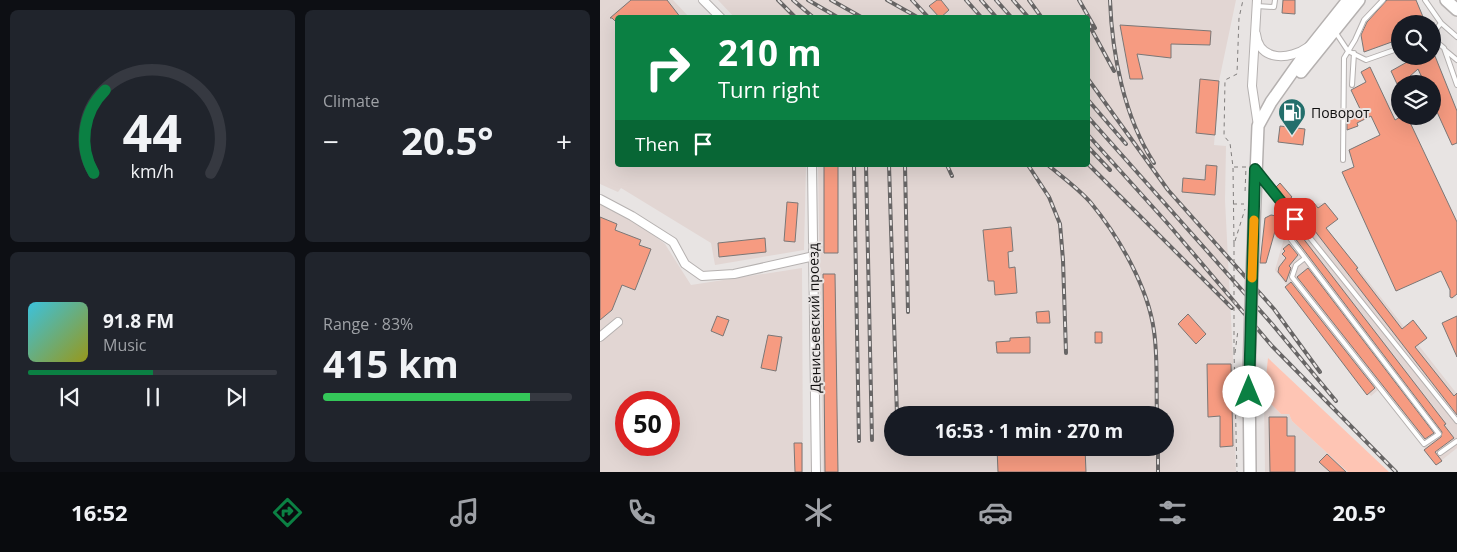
<!DOCTYPE html>
<html lang="en">
<head>
<meta charset="utf-8">
<style>
  body { margin:0; font-family:"Open Sans",sans-serif; background:#20242c; color:#f1f3f6; height:100vh; display:flex; flex-direction:column; font-size:19px; white-space:nowrap }
  * { box-sizing:border-box; margin:0 }
  p { font-size:16px; color:#9ea1a6 }
  .icon { flex:none; width:28px; height:28px; fill:none; stroke:currentColor; stroke-width:2; stroke-linecap:round; stroke-linejoin:round }
  .map { position:relative; flex:1; overflow:hidden }
  .drawer { display:flex; flex-direction:column; gap:10px; padding:10px; background:#0d0f14; width:600px }
  .drawer>* { flex:none }
  .banner { position:absolute; left:15px; top:15px; width:475px; height:152px; border-radius:5px; box-shadow:0 5px 20px #0002; background:#0b8043; color:#fff; overflow:hidden }
  .fabs { position:absolute; left:791px; top:15px; display:grid; gap:10px }
  .fabs a { display:grid; place-items:center; width:50px; height:50px; border-radius:50%; background:#171b24; box-shadow:0 5px 20px #0002; font-size:25px }
  .speed { position:absolute; left:15px; top:391px; display:flex; gap:10px; font-size:25px; font-weight:700; text-align:center }
  .speed>* { display:grid; place-content:center; width:65px; height:65px; border-radius:50%; background:#171b24; box-shadow:0 5px 20px #0002; line-height:1 }
  .speed .limit { border:8px solid #d22; background:#fff; color:#111 }
  .pin { position:absolute; display:grid; place-items:center; width:42px; height:42px; color:#fff; margin:-21px; border-radius:10px; box-shadow:0 2px 8px #0006 }
  .me { position:absolute; width:55px; margin:-28px; rotate:0deg; stroke-linejoin:round; filter:drop-shadow(0 0 4px #0008) }
  .turn { display:flex; align-items:center; gap:18px; height:105px; padding:0 20px; font-size:22px }
  .turn .icon { width:65px; height:65px; stroke-width:2.5 }
  .turn b { display:block; font-size:35px; line-height:42px }
  .then { display:flex; align-items:center; height:48px; padding:0 20px; background:#0003; gap:10px; font-size:19px }
  .big { font-size:38px; font-weight:700; line-height:1.1 }
  .drawer .tile { flex:1; display:flex; flex-direction:column; justify-content:center; gap:8px; min-width:0; padding:0 18px; border-radius:8px; background:#20242c }
  .drawer .dial { align-items:center; gap:0 }
  .dial svg { height:130px; overflow:visible; fill:none; stroke:#363941; stroke-width:7; stroke-linecap:round; text-anchor:middle }
  .dial text { fill:#f1f3f6; stroke:none }
  .song { display:flex; align-items:center; gap:15px }
  .cover { width:60px; height:60px; border-radius:8px; background:linear-gradient(135deg,hsl(190 70% 55%),hsl(60 70% 35%)) }
  .played { height:5px; border-radius:2px; background:linear-gradient(90deg,#0b8043 50%,#363941 50%) }
  .keys { display:flex; justify-content:space-around; direction:ltr }
  .heat { display:flex; justify-content:space-between; align-items:center; font-size:28px; direction:ltr }
  .charge { height:8px; border-radius:4px; background:linear-gradient(90deg,#34c759 83%,#363941 0) }
  .drawer .tiles { flex:1; display:grid; gap:10px; grid-template-columns:repeat(2,1fr) }
  .trip { position:absolute; left:284px; top:406px; width:290px; height:50px; border-radius:25px; background:#171b24; box-shadow:0 5px 20px #0002; font-weight:700; line-height:50px; text-align:center }
  .menu { display:flex; height:80px; justify-content:space-around; align-items:center; background:#090b0e; color:#9ea1a6 }
  .menu .icon { width:35px; height:35px }
  .menu .current { color:#0b8043 }
  .menu b { font-size:22px; color:#f1f3f6 }
  main { display:flex; flex:1; min-height:0 }
  .map>svg:first-child { display:block }
  .built { fill:#e2d6d3; fill-rule:evenodd }
  .green { fill:#fec5b4 }
  .building { fill:#f69b81; stroke:#7b7776 }
  .lines { fill:none; stroke-linecap:round; stroke-linejoin:round }
  .lane-casing { stroke:#b5b1b0; stroke-width:6 }
  .street-casing { stroke:#b5b1b0; stroke-width:10 }
  .secondary-casing { stroke:#b5b1b0; stroke-width:14 }
  .path { stroke:#817e7d; stroke-width:1; stroke-dasharray:4 4; stroke-linecap:butt }
  .lane { stroke:#fff; stroke-width:4 }
  .street { stroke:#fff; stroke-width:8 }
  .secondary { stroke:#fff; stroke-width:11 }
  .rail-casing { stroke:#676565; stroke-width:4 }
  .rail { stroke:#e8e4e3; stroke-width:2; stroke-dasharray:5.5; stroke-linecap:butt }
  .secondary-bridge-casing { stroke:#b5b1b0; stroke-width:14; stroke-linecap:butt }
  .path-bridge { stroke:#817e7d; stroke-width:1; stroke-dasharray:4 4; stroke-linecap:butt }
  .secondary-bridge { stroke:#fff; stroke-width:11 }
  .route-casing { stroke:#07532c; stroke-width:12 }
  .route { stroke:#0b8043; stroke-width:9 }
  .slow { stroke:#f59e0b; stroke-width:9 }
  .labels { text-anchor:middle; dominant-baseline:central; stroke-width:4; stroke-linejoin:round; paint-order:stroke }
  .poi-label { font-size:14px; fill:#0f0e0e; stroke:#e8e4e3; text-anchor:start }
  .street-label { font-size:14px; fill:#0f0e0e; stroke:#e8e4e3 }
</style>
</head>
<body>
<main>
<section class="drawer">
<div class="tiles">
<div class="tile dial"><svg viewBox="0 0 100 80">
<path d="M14 69A42 42 0 1 1 86 69"/>
<path d="M14 69A42 42 0 0 1 21 18" stroke="#0b8043"/>
<text x="50" y="56" font-size="32" font-weight="700">44</text>
<text x="50" y="72" font-size="11">km/h</text>
</svg></div>
<div class="tile"><p>Climate</p>
<div class="heat"><a>−</a><b class="big">20.5°</b><a>+</a></div>
</div>
<div class="tile">
<div class="song"><i class="cover"></i><div><b>91.8 FM</b><p>Music</p></div></div>
<div class="played"></div>
<div class="keys"><svg class="icon" aria-label="previous" viewBox="0 0 24 24"><path d="M18 5L8 12l10 7zM5 5v14"/></svg><svg class="icon" aria-label="pause" viewBox="0 0 24 24"><path d="M8 5v14M16 5v14"/></svg><svg class="icon" aria-label="next" viewBox="0 0 24 24"><path d="M6 5l10 7-10 7zM19 5v14"/></svg></div>
</div>
<div class="tile"><p>Range · 83%</p><b class="big">415 km</b><div class="charge"></div></div>
</div>
</section>
<div class="map">
<svg width="857" height="472" viewBox="0 0 857 472">
  <rect width="100%" height="100%" fill="#e8e4e3"/>
  <path class="built" d="M0,0h73l16,17 -71,1v147h188l-2,85 -89,15 -4,-22 -90,-55 -3,4 -18,-8z
    M118,0h518l-17,81 -5,64 12,1 -1,54 8,158 3,114h-413l-5,-307h270v-147h-353zM292,415h273v33h-273z
    M0,202l33,17 32,25 26,41 111,-17 1,204h-203zM26,402h43v43h-43z
    M725,203l11,13 -9,13 130,165v54l-20,16 -59,-74 -7,6 -96,-126 12,-42 23,-24z
    M664,397l17,17h8l3,7 56,51h-83z"/>
  <path class="green" d="M668,358l121,114h1h-42l-56,-51 -3,-7h-8l-17,-17z"/>
  <path class="building" d="M31,0h36l14,18h-63v6l-6,-6h-2z
    M337,0h4l8,10 -9,8 -11,-12z
    M683,0h12v14l-13,-1z
    M787,0h29l10,24h-26v15l-36,13 -3,-17 6,-13z
    M520,25l91,6 -1,14 -39,-1v14l-34,-4 6,25h-13z
    M835,56l22,55v32l-5,2 -20,-44v-17h-7l-7,-15 -9,8 2,5 -5,2h-9l-6,-13 25,-14z
    M770,67l25,53 7,-4h5l50,106v72l-5,4 -2,-1v-7l-9,-19 -45,20 -54,-119 12,-5 -5,-17 31,-15 -9,-19 -14,7 1,3 -11,4v-13l15,-4 -11,-23 15,-8 -5,-10z
    M600,79l19,2 -4,54 -19,-2z
    M680,126l25,3 -2,16 -25,-3z
    M224,165h14v88h-14z
    M606,165l11,1 -2,29 -33,-3 1,-14 22,2z
    M680,183l12,14 -6,5 -11,-14z
    M187,202l11,1 -3,39 -11,-1z
    M714,203l4,5 7,-5 13,16 -12,9 32,40 -2,1 46,60 11,-9 14,18 -12,9 39,49 3,-3v22l-156,-202z
    M671,215l6,1 4,6 -6,9 -9,32h-6l5,-45z
    M0,217l17,7 -2,6 26,10 -2,5 12,4 -16,41 -13,-5 -10,25 -12,10z
    M411,227l2,24 -5,1 1,16 6,-1 2,26 -22,2 -1,-14h-6l-5,-51z
    M699,233l147,191 -2,1 10,13 -19,14 7,9 -6,4 -12,-15 17,-13 1,-5 -148,-195z
    M165,238l1,14 -47,5 -1,-14z
    M689,244l9,11 -9,11 2,2 -5,14 -8,-10 1,-5 7,-9 -4,-4 3,-3 -2,-2z
    M708,268l126,165 -9,6 -128,-162z
    M223,274h12l3,198h-13z
    M691,282l84,106 -8,7 -82,-108z
    M449,311l1,12h-13l-1,-11z
    M588,314l18,20 -10,10 -18,-20z
    M117,316l12,4 -6,16 -12,-5z
    M857,316v41l-15,-34z
    M495,332h7v11h-7z
    M168,335l14,2 -6,34 -15,-3z
    M430,337v16h-33l-1,-11 14,-1v-3z
    M607,364h24l2,82 -13,1v-31l-12,1z
    M669,417h18v19h8v36h-25z
    M194,443h8v29h-7z
    M397,448h88l1,24h-88z
    M727,454l19,18h-16l-11,-10z"/>
  <g class="lines">
    <g class="lane-casing">
      <path id="lane" d="M825,0l16,23 -9,12
        M657,6l17,1 1,-7
        M841,23l16,14
        M736,33l12,18 18,9 34,-12
        M832,38l12,10 13,37
        M845,50l12,10
        M752,85l2,-32
        M743,160l1,-102 11,-18 9,-20 19,-20
        M658,173l199,248
        M700,225l-11,12 150,197 -15,10 -132,-167 4,-12 9,-7
        M840,453l17,-12"/>
    </g>
    <g class="street-casing">
      <path id="street" d="M103,0l18,18
        M657,0l-5,86 6,40
        M656,34c3,28 34,26 52,13
        M212,165l4,307
        M0,199l32,17 41,26 12,22 17,12 32,-2 80,-18
        M0,337l18,-15"/>
    </g>
    <g class="secondary-casing">
      <path id="secondary" d="M846,0l11,10
        M701,72l58,-72
        M652,274l6,-148 13,-24 34,-48 43,-54
        M649,372l1,100"/>
    </g>
    <path class="path" d="M634,167h12l-1,26
      M633,204h11
      M635,241l10,-32
      M634,244l-1,-77 -3,-24 -6,-7 1,-56 12,-6 2,-56 4,-18
      M634,351l3,121
      M635,353l3,-23"/>
    <use href="#lane" class="lane"/>
    <use href="#street" class="street"/>
    <use href="#secondary" class="secondary"/>
    <g class="rail-casing">
      <path id="rail" d="M178,0l18,18
        M193,0l21,18
        M208,0l31,18
        M231,0l32,18
        M287,0l32,18
        M312,0l17,18
        M366,0l16,18
        M381,0l16,18
        M396,0l16,18
        M413,0l16,18
        M429,0l13,18
        M479,0l16,28
        M510,0c2,54 14,117 44,163
        M488,23l26,48
        M488,79l80,111 106,119 46,63
        M488,100l38,44
        M488,117l184,207 64,77
        M488,135l81,90 103,121 124,126
        M488,147l22,23
        M488,164l144,144
        M254,165l5,276
        M266,165l6,275
        M289,165l8,250
        M305,165l3,147
        M347,165l5,11
        M428,165l21,32 11,27 3,36 3,93
        M448,165c14,12 31,24 43,38 28,34 57,84 63,128 4,28 2,56 3,84
        M558,448v24"/>
    </g>
    <use href="#rail" class="rail"/>
    <g class="secondary-bridge-casing">
      <path id="secondary-bridge" d="M649,372l3,-98"/>
    </g>
    <path class="path-bridge" d="M634,351v-107"/>
    <use href="#secondary-bridge" class="secondary-bridge"/>
  </g>
  <g class="lines">
    <g class="route-casing">
      <path id="route" d="M649,392l6,-223 40,50"/>
    </g>
    <use href="#route" class="route"/>
    <path class="slow" d="M652,278l2,-58"/>
  </g>
  <defs>
    <g id="fuel-pin" transform="scale(1.4375)"><path d="M0 17L-7.5 6A9.5 9.5 0 1 1 7.5 6Z" fill="#236e6b" stroke="#e8e4e3"/><path d="M-5.5-6h7V0h2V4h1.3V-2.5L3-4.5l.8-.8L6-3V5H2.5V1h-1V6h-7ZM-4.2-4.7v3.2H.2V-4.7Z" fill="#fff"/></g>
  </defs>
  <g fill-rule="evenodd">
    <use href="#fuel-pin" x="692" y="112"/>
  </g>
  <g class="labels">
    <g class="poi-label">
      <text x="711" y="112">Поворот</text>
    </g>
    <g class="street-label">
      <text transform="translate(214 318) rotate(-91)">Денисьевский проезд</text>
    </g>
  </g>
</svg>
<div class="fabs">
<a><svg class="icon" aria-label="search" viewBox="0 0 24 24"><circle cx="10" cy="10" r="6"/><path d="M15 15l6 6"/></svg></a>
<a><svg class="icon" aria-label="layers" viewBox="0 0 24 24"><path d="M12 4l9 5-9 5-9-5zM3 14l9 5 9-5"/></svg></a>
</div>
<div class="speed"><div class="limit">50</div></div>
<div class="pin" style="left:695px;top:219px;background:#d93025"><svg class="icon" aria-label="arrive" viewBox="0 0 24 24"><path d="M6 21V4h12l-3 4 3 4H6"/></svg></div>
<svg class="me" style="left:649px;top:392px" viewBox="-20 -20 40 40"><circle r="19" fill="#fff"/><path d="M0-13L10 11 0 6-10 11z" fill="#0b8043"/></svg>
<div class="trip">16:53 · 1 min · 270 m</div>
<div class="banner">
<div class="turn"><svg class="icon" aria-label="right" viewBox="0 0 24 24"><path d="M7 20v-9h11M14 6l5 5-5 5"/></svg><div><b>210 m</b>Turn right</div></div>
<div class="then">Then<svg class="icon" aria-label="arrive" viewBox="0 0 24 24"><path d="M6 21V4h12l-3 4 3 4H6"/></svg></div>
</div>
</div>
</main>
<nav class="menu">
<b>16:52</b>
<svg class="icon current" aria-label="directions" viewBox="0 0 24 24"><path d="M12 3l9 9-9 9-9-9zM9 14v-3h6M13 9l2 2-2 2"/></svg>
<svg class="icon" aria-label="music" viewBox="0 0 24 24"><path d="M9 18V5l10-2v13"/><circle cx="6" cy="18" r="3"/><circle cx="16" cy="16" r="3"/></svg>
<svg class="icon" aria-label="phone" viewBox="0 0 24 24"><path d="M5 4h4l2 5-3 2q2 4 5 5l2-3 5 2v4C11 20 4 13 5 4z"/></svg>
<svg class="icon" aria-label="climate" viewBox="0 0 24 24"><path d="M12 3v18M4 7l16 10M4 17L20 7"/></svg>
<svg class="icon" aria-label="car" viewBox="0 0 24 24"><path d="M5 17H2v-5l4-1 3-4h7l3 4 3 1v5h-3M9 17h6M6 11h13"/><circle cx="7" cy="17" r="2"/><circle cx="17" cy="17" r="2"/></svg>
<svg class="icon" aria-label="filters" viewBox="0 0 24 24"><path d="M4 7h16M4 17h16"/><circle cx="9" cy="7" r="2"/><circle cx="15" cy="17" r="2"/></svg>
<b>20.5°</b>
</nav>
</body>
</html>
